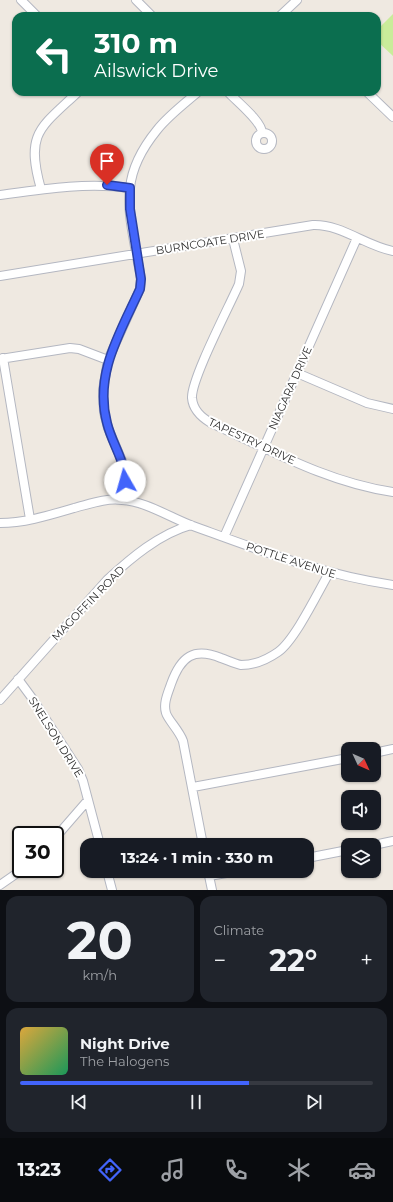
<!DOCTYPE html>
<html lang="en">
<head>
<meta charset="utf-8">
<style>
  body { margin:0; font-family:Montserrat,sans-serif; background:#20242c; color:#f1f3f6; height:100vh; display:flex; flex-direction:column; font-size:15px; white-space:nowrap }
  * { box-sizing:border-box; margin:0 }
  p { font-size:13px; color:#9ea1a6 }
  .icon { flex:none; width:22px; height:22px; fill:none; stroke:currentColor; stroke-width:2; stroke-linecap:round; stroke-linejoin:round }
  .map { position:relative; height:890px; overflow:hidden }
  .sheet { display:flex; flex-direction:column; gap:6px; padding:6px; background:#0d0f14; flex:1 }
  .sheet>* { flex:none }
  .guide { position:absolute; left:12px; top:12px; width:369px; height:84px; border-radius:12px; box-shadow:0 1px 3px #0004; background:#0b6e4f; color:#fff; overflow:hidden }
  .needle { width:26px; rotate:134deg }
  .controls { position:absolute; left:341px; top:742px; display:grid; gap:8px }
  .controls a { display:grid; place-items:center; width:40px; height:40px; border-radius:8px; background:#171b24; box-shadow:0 1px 3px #0004; font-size:20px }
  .speed { position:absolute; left:12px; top:826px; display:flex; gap:8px; font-size:20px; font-weight:700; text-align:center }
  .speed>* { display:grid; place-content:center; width:52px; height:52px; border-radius:50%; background:#171b24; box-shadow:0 1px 3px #0004; line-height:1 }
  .speed .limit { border:2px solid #111; border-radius:6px; background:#fff; color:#111 }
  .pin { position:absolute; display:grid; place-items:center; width:34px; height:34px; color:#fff; margin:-41px -17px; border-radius:50% 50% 50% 0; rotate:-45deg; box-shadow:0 0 4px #0007 }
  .pin .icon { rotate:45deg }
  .me { position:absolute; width:44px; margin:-22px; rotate:353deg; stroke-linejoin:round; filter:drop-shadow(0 0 3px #0008) }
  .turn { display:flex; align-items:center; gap:14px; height:84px; padding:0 16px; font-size:18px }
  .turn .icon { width:52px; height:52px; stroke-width:2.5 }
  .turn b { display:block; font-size:28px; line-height:34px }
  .big { font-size:30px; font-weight:700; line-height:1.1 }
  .sheet .tile { flex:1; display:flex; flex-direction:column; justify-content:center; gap:6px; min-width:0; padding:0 14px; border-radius:12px; background:#20242c }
  .sheet .dial { align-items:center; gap:0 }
  .dial b { font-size:52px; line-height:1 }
  .song { display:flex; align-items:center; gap:12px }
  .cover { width:48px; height:48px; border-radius:6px; background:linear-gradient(135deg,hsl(40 70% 55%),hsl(150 70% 35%)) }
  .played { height:4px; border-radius:2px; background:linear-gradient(90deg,#4264fb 65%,#363941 65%) }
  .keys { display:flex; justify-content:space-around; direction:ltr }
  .heat { display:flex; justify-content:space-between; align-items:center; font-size:22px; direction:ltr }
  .sheet .tiles { flex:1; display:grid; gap:6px; grid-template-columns:1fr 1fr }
  .tile:last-child { grid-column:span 2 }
  .trip { position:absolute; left:80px; top:838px; width:234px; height:40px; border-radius:12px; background:#171b24; box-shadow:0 1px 3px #0004; font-weight:700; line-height:40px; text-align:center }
  .dock { display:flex; height:64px; justify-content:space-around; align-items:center; background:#090b0e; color:#9ea1a6 }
  .dock .icon { width:28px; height:28px }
  .dock .on { color:#4264fb }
  .dock b { font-size:18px; color:#f1f3f6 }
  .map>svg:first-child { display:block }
  .pitch { fill:#c9ec9a }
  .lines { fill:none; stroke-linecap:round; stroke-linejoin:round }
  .street-casing { stroke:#b4b7c1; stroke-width:10 }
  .street { stroke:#fff; stroke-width:8 }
  .route-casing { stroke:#2b41a3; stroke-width:10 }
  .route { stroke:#4264fb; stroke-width:7 }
  .labels { text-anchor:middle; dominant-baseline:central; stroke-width:4; stroke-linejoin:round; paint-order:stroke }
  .street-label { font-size:11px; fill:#2e2e2e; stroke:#fff }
</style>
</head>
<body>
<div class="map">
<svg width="393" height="890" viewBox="0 0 393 890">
  <rect width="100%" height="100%" fill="#efe9e1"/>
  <path class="pitch" d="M393,14v42l-16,-15v-11z"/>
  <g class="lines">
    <g class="street-casing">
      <path id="street" d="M21,0l16,16
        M136,0l16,16
        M280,16l17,-16
        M228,92c8,9 34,29 34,41
        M367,92l26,25
        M256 141a8 8 0 1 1 16 0a8 8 0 1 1-16 0Z
        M41,189c-16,-56 -1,-61 37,-97
        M0,195c43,-6 86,-13 130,-7
        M233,239l8,32 -2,13c-9,21 -48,95 -47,114 1,12 9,19 19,25 59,27 118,60 182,69
        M0,276l313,-51c28,-1 53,21 80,26
        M3,358l27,161
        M0,359l70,-11 9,1 29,11
        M297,373l70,30 26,6
        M122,500l3,-32 -17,-40 -4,-16 -1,-22 5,-30 32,-71 1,-10c-4,-25 -15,-67 -11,-91 2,-21 14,-42 27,-58 11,-14 27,-26 41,-38
        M0,523c25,0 50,-8 74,-15 16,-4 31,-10 48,-8 23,1 49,18 71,26 66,24 130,49 200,59
        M224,537l133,-299
        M18,679l14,19 46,71 5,12 17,64
        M0,700l107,-120c24,-22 52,-46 84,-55
        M374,753l19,-4
        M193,787l155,-29
        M55,838l33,-38
        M203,845l-20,-104c-4,-11 -15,-21 -17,-28 -3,-10 2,-20 5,-29 10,-28 23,-37 50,-26 6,2 14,6 20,7 13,0 27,-6 37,-13 17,-12 40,-60 51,-79
        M374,845l19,-4
        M307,858l41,-8
        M107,871l5,19
        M208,871l4,19
        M209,876l29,-5
        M0,885l23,-16"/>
    </g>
    <use href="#street" class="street"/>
  </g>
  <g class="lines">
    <g class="route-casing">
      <path id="route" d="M107,185l23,3v21l11,70 -1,10c-20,44 -46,85 -33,134 5,21 18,37 18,58"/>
    </g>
    <use href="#route" class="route"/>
  </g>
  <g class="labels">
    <g class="street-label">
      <text transform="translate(210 242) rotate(-9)">BURNCOATE DRIVE</text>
      <text transform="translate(290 388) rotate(-66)">NIAGARA DRIVE</text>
      <text transform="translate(252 441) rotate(25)">TAPESTRY DRIVE</text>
      <text transform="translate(291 560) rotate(18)">POTTLE AVENUE</text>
      <text transform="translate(88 603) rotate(-46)">MAGOFFIN ROAD</text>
      <text transform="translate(56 737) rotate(58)">SNELSON DRIVE</text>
    </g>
  </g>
</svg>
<div class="controls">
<a><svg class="needle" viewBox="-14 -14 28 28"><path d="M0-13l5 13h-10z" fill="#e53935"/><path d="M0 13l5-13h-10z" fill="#9ea1a6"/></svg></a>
<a><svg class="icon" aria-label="sound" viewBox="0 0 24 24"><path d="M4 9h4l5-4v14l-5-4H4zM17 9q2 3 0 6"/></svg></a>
<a><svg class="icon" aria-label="layers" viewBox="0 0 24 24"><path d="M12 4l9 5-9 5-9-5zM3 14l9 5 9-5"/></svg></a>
</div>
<div class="speed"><div class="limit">30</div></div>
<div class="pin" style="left:107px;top:185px;background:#d93025"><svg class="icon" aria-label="arrive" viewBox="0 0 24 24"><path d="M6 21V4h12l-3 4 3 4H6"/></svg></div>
<svg class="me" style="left:125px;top:481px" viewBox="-20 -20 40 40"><circle r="19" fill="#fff"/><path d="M0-13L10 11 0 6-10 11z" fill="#4264fb"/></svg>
<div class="trip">13:24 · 1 min · 330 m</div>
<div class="guide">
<div class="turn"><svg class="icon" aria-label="left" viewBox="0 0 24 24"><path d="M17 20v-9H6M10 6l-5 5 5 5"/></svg><div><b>310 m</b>Ailswick Drive</div></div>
</div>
</div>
<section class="sheet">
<div class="tiles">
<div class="tile dial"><b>20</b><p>km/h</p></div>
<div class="tile"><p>Climate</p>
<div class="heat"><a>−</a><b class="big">22°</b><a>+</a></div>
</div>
<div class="tile">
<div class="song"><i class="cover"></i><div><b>Night Drive</b><p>The Halogens</p></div></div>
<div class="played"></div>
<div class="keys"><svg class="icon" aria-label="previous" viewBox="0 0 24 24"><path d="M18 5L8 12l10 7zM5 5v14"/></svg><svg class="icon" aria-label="pause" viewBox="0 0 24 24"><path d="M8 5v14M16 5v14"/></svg><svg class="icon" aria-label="next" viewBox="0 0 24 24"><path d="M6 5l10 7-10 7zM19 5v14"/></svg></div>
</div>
</div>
</section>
<nav class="dock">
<b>13:23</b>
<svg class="icon on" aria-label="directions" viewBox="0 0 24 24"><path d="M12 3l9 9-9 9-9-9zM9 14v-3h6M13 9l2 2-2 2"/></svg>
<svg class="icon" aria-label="music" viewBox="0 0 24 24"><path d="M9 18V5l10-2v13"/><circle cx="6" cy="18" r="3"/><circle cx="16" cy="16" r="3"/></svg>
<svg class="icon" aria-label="phone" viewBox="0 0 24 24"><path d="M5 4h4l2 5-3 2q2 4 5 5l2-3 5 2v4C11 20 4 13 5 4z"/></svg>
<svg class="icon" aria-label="climate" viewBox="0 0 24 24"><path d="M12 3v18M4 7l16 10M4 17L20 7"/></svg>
<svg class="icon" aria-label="car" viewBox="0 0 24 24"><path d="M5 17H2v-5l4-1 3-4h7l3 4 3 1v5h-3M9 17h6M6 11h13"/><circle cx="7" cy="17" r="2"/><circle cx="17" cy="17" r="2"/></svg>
</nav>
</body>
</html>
